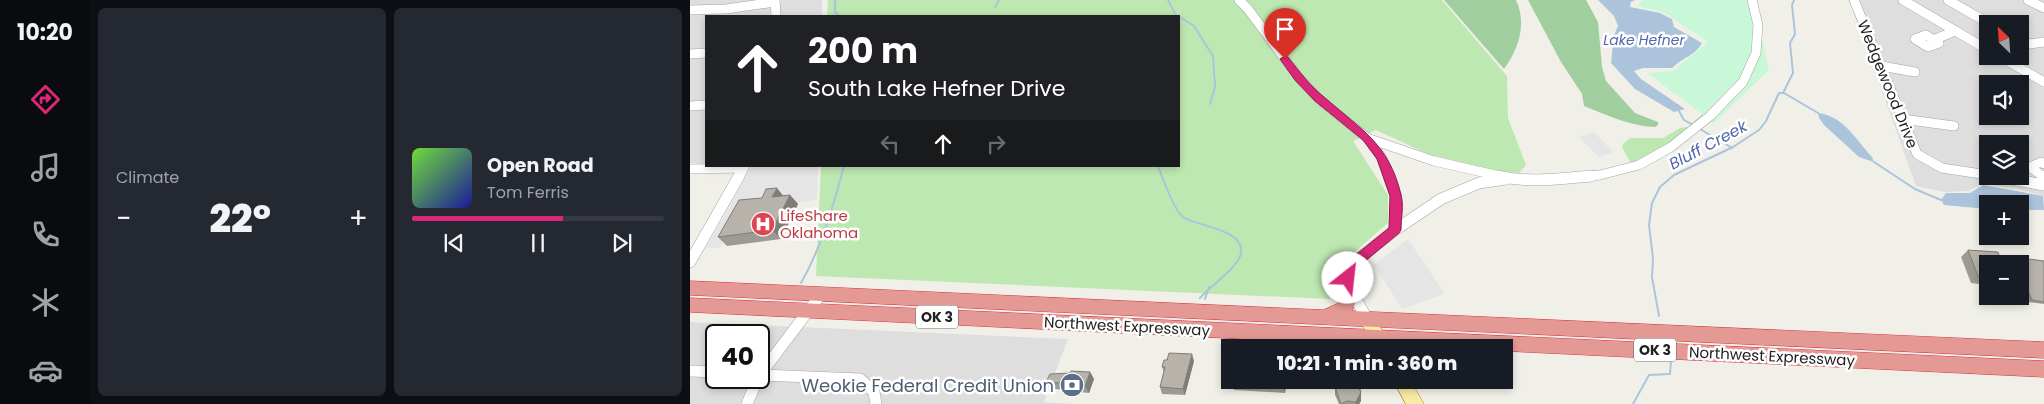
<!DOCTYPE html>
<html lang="en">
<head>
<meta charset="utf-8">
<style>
  body { margin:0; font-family:Poppins,sans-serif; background:#242831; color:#f1f3f6; height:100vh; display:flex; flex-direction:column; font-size:19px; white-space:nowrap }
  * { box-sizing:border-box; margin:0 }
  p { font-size:16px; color:#9ea1a6 }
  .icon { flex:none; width:28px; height:28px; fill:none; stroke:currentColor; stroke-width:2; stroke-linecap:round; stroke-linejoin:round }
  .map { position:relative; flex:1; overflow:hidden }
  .panel { display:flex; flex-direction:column; gap:8px; padding:8px; background:#0d0f14; width:600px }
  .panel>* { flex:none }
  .banner { position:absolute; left:15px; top:15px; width:475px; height:152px; border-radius:0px; box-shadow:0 2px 8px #0003; background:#202124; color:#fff; overflow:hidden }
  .needle { width:32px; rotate:335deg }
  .fabs { position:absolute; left:1289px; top:15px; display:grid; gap:10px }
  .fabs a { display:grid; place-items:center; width:50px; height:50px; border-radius:0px; background:#171b24; box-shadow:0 2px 8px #0003; font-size:25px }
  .speed { position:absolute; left:15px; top:324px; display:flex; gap:10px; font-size:25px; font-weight:700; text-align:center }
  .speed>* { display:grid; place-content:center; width:65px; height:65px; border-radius:50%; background:#171b24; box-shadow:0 2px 8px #0003; line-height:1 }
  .speed .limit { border:2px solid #111; border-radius:8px; background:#fff; color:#111 }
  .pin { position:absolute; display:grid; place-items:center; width:42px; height:42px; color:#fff; margin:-51px -21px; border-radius:50% 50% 50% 0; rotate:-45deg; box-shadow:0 0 5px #0007 }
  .pin .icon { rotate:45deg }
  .me { position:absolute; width:55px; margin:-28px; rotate:29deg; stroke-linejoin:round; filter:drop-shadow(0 0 4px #0008) }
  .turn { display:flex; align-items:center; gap:18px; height:105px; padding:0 20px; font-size:22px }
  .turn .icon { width:65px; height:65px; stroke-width:2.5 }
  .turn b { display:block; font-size:35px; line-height:42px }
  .lanes { display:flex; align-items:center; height:48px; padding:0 20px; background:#0003; justify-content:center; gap:25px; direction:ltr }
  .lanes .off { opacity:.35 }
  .big { font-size:38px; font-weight:800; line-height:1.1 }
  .panel .card { flex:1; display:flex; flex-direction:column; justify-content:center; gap:8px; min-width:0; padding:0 18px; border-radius:8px; background:#242831 }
  .song { display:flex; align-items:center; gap:15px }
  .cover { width:60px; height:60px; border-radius:8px; background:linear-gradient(135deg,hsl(100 70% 55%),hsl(240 70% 35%)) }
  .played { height:5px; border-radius:2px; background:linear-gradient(90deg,#db2777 60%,#363941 60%) }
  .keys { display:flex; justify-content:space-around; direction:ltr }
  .heat { display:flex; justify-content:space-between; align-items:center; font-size:28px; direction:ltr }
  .panel .tiles { flex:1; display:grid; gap:8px; grid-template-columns:repeat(2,1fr) }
  .trip { position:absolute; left:531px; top:339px; width:292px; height:50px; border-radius:0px; background:#171b24; box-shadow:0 2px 8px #0003; font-weight:800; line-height:50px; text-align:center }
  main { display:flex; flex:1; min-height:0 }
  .dock { display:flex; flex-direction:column; width:90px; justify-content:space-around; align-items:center; background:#090b0e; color:#9ea1a6 }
  .dock .icon { width:35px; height:35px }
  .dock .on { color:#db2777 }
  .dock b { font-size:22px; color:#f1f3f6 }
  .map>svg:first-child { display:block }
  .residential { fill:#dfdede; fill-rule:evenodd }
  .grass { fill:#bee8b1 }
  .forest { fill:#a1ce9f }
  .park { fill:#c8f8d8 }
  .parking { fill:#e5e5e5 }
  .water { fill:#abc4dc }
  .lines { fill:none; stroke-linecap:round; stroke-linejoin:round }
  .stream { stroke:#abc4dc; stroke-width:2 }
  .minor-far1-casing { stroke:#a5a5a5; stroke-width:10 }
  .minor-casing { stroke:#a5a5a5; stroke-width:12 }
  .major-casing { stroke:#988d06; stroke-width:1 }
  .highway-casing { stroke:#d52f3e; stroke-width:1 }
  .minor-far1 { stroke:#fff; stroke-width:9 }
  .minor { stroke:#fff; stroke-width:11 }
  .major { fill:#f9eaa6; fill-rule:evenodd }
  .highway { fill:#e49994; fill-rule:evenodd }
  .wall { fill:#9d9a93 }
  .shaded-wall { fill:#807d78 }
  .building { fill:#b7b3ab; stroke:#807d78 }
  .route { fill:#db2777; stroke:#8e194d }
  .labels { text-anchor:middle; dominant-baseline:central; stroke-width:5; stroke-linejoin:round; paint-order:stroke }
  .far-water-label { font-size:14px; font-style:italic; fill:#5067ae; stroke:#fff }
  .shield { fill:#fff; stroke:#646464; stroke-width:1 }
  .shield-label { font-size:14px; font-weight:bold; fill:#212121 }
  .street-label { font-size:15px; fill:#212121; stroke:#fff }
  .health-label { font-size:15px; fill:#be3a42; stroke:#fff; text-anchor:start }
  .water-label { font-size:16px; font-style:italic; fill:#5067ae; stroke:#fff }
  .near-service-label { font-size:18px; fill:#4e5e75; stroke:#fff; text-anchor:end }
</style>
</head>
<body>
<main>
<nav class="dock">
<b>10:20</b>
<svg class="icon on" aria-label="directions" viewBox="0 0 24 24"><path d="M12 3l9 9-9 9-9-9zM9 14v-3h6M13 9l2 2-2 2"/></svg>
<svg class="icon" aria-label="music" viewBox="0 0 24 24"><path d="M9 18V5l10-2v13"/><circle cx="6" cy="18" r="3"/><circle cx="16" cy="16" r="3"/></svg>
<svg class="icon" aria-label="phone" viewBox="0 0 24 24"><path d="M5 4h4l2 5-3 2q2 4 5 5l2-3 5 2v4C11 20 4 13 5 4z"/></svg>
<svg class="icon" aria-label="climate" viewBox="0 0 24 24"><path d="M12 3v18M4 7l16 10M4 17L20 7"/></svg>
<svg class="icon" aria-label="car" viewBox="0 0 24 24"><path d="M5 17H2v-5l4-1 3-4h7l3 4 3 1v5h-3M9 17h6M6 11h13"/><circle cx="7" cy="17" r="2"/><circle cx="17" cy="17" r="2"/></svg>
</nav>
<section class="panel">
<div class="tiles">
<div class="card"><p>Climate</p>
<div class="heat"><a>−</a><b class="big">22°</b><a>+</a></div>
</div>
<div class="card">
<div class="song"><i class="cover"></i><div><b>Open Road</b><p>Tom Ferris</p></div></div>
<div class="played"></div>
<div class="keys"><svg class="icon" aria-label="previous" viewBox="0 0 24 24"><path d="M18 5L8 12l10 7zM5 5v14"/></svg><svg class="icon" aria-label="pause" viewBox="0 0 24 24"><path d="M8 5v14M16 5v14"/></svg><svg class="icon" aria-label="next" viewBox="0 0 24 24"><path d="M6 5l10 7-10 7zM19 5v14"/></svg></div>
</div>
</div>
</section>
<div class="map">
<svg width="1354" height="404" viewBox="0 0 1354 404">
  <rect width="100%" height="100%" fill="#f1f0e8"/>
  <path class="residential" d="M0,0h132v16h-116v148l-16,-1z
    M1159,0h195v196l-25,-7 -37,-5 -14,7 -23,1 -29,-6zM1298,24h32v32h-32zM1298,84h32v32h-32zM1298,144h32v32h-32z
    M0,322l378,17 -24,63 30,2h-384zM26,335h43v43h-43z"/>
  <path class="grass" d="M138,0h614l65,76 1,42 18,47 -7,8 -28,-3 -63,-16 -52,-24 -23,11 35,54v28l-43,37 -15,39 -514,-23 5,-110h358v-150h-352z
    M1030,102c-27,23 -54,50 -89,61l-1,-1 -8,-15 1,-3 7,-6h33l17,-10 8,-1 25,-23z"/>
  <path class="forest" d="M754,0h72c11,23 3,49 -12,69z
    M838,0h58l12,22 4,45 4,14 29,32 23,9v3l-3,2c-26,-1 -48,-12 -71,-21l-2,-12 -21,-32z"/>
  <path class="park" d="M952,0h111l16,70 -55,53 -67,-50 26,-2 35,-29 -43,-29 -27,-7z"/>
  <path class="parking" d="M904,132l19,20 -14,5 -20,-20z
    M62,166h66l-1,34 -76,9 -21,39h-14z
    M718,239l37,55 -43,15 -28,-44z"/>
  <path class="water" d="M908,0h37l-4,2 -1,5 30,6 12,6 2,8 28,16c-6,12 -20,15 -30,25h-29l-9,3 7,8 44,30 -11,3 -39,-23 -24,-26 3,-28 4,-9 -4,-10z
    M1128,113c26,3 38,27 54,44l2,5 -15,-5 -35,-32 -5,-7z
    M1293,185l60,11 1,14h-24v-6h-32l-1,5 -43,-4 -3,-5 5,-7h24z"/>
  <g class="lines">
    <path class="stream" d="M145,0v12l4,4
      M478,0l7,14 19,12 19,30 2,31 -5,17
      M305,7l4,-7
      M1094,93l34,20
      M989,111l5,9 9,5
      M1010,129l32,19
      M1184,162l41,27 26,11
      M468,166c4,11 16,44 25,51 12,9 62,12 58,36 -2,14 -32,34 -41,45
      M111,283c21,-37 32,-76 43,-117
      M515,299l4,-12
      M969,316l-7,-39 1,-19 -4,-33 3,-22 8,-16 14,-12 59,-28 26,-17 7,-9 13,-28h4l10,-20 -3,-30 5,-9 -3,-29 2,-5
      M943,404l16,-29 21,-1 1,-13"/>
    <g class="minor-far1-casing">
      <path id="minor-far1" d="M85,0l1,16
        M549,0l9,9 51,69 20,21 48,39 67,23 70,16
        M1164,0l63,154 25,14 46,7
        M1213,0l85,50
        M1258,0l42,24
        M1338,0l16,8
        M0,10l36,-1 49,-7
        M1236,35l13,8 -11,4 -13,-8z
        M1243,40l22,-9
        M1330,40l10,4 14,-2
        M0,54l16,-1
        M1309,56l45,26
        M1191,66l34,6
        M0,106l16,-1
        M1212,119l52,7
        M679,140l13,18 7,19
        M1354,164l-3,-2 -11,5 14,10
        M0,169l54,-1
        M1304,176l6,1
        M49,177l6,-11
        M889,177l21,-2 39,-10 32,-18 39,-31 33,-34 13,-29 2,-28 -6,-25"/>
    </g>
    <g class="minor-casing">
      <path id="minor" d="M699,176l7,20 -1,34
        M808,176c30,7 63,3 93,0
        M1304,176l50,9
        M1352,176l2,1
        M0,262l49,-86
        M677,319l-15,-27 -4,-14 4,-14 43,-34 46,-31 38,-16 27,-4
        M0,371l26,1
        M69,375l101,4 14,13 2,12
        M69,376l62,-82
        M57,404l11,-26"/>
    </g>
    <g class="major-casing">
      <path id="major" d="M677,312l6,2 19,34h-17l-16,-29 2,-5z
        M703,380h17l14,24h-18z"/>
    </g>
    <g class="highway-casing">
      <path id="highway" d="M0,281l633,29 16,-7 7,-16 6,-2 6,2 2,5 -8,19 692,31v16l-1354,-63z
        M0,298l1354,63v16l-539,-26v-3h-75l-740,-36z"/>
    </g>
    <use href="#minor-far1" class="minor-far1"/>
    <use href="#minor" class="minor"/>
    <use href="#major" class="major"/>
    <use href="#highway" class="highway"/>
  </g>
  <path class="wall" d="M100,195l8,9 -17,35 -54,7 -9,-9 65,-41z
    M1278,250l20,14v21l-17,-2 -10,-26z
    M1323,257l31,4v43l-15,-2 -9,-21v-17h-8l-2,-5z
    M504,361l-9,34 -23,-1 -2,-7 4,-15 -2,-5z
    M400,372l4,7 -5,14 -9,-1 -1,-2 -29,-1 -4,-7z
    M597,380l-2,13 -51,-3 -2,-6z
    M645,380h29v5l-4,5 1,2v9l-2,3h-20l-4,-9v-8l5,-3z"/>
  <path class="shaded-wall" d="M87,188l8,10 -13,-1z
    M100,195l8,9 -17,35 -9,-9z
    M502,354l2,7 -9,34 -2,-6z
    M400,372l4,7 -5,14 -4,-7z
    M595,380h2l-2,13 -1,-7z
    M671,380h3v5l-7,9v-9z
    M671,392v9l-2,3h-3v-2z"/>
  <path class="building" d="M87,188l-5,9 18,-2 -18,35 -54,7 21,-37 23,-2 4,-9z
    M1278,250l30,2 4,12h-14v13l-10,-1z
    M1323,257l31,4v41l-12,-2 -12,-27v-9h-4z
    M479,353l23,1 -9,35 -23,-2 5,-20h-3l1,-4 1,-3h3z
    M381,371l19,1 -5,14h-9l1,-2 -31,-2 4,-8 20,-1z
    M543,380h52l-1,6 -52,-2z
    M656,380h15l-4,5 4,7 -5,10 -9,-1 -6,3 -6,-17 12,-7z"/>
  <path class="route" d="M595,56l3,1c11,14 22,29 36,40 36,32 65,46 77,98 3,10 0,24 0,35l-2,3 -41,34 -5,15h-9l-2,-4 6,-17 41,-33 1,-32 -13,-37 -14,-19 -48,-39 -20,-21 -15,-21z"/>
  <defs>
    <g id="hospital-disc" transform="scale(1.25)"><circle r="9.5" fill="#e0444e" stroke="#fff"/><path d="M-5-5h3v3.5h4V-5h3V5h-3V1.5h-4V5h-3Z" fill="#fff"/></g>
    <g id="bank-disc" transform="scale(1.25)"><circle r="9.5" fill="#5c6f8a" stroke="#fff"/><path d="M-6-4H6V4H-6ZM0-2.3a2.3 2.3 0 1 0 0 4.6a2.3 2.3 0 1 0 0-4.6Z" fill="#fff"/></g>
  </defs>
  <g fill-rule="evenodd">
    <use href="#hospital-disc" x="73" y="224"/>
    <use href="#bank-disc" x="382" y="385"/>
  </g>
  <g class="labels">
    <g class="far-water-label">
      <text x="954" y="40">Lake Hefner</text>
    </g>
    <g class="shield">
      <rect x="226" y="305.5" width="42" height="23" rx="4"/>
      <rect x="944" y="338.5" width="42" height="23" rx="4"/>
    </g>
    <g class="shield-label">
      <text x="247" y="317">OK 3</text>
      <text x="965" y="350">OK 3</text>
    </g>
    <g class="street-label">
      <text transform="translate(1198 84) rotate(68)">Wedgewood Drive</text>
      <text transform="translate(437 326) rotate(3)">Northwest Expressway</text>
      <text transform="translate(1082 356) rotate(3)">Northwest Expressway</text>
    </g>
    <g class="health-label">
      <text x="90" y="215">LifeShare<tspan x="90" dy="17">Oklahoma</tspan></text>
    </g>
    <g class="water-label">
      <text transform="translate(1018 145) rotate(-28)">Bluff Creek</text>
    </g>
    <g class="near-service-label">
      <text x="364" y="385">Weokie Federal Credit Union</text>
    </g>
  </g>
</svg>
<div class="fabs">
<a><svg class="needle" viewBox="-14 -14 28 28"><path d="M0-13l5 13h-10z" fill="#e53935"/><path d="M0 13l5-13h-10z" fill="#9ea1a6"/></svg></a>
<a><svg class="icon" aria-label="sound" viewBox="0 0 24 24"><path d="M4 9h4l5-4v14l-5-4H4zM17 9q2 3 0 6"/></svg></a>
<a><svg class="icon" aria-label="layers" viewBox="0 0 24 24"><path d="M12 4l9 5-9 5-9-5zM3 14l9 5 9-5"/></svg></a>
<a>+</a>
<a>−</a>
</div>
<div class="speed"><div class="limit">40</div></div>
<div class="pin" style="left:595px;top:59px;background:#d93025"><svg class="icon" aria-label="arrive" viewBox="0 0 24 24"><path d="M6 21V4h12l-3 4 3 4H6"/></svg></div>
<svg class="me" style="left:658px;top:278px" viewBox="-20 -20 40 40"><circle r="19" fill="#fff"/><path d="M0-13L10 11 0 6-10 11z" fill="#db2777"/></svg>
<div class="trip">10:21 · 1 min · 360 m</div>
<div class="banner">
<div class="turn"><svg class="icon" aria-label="ahead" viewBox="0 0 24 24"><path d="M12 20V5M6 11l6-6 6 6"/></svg><div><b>200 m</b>South Lake Hefner Drive</div></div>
<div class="lanes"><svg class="icon off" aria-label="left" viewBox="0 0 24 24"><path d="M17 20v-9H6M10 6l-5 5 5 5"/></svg><svg class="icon" aria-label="ahead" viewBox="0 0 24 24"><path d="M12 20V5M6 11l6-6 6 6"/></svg><svg class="icon off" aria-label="right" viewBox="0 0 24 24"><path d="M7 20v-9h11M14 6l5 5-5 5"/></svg></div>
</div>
</div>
</main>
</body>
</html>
